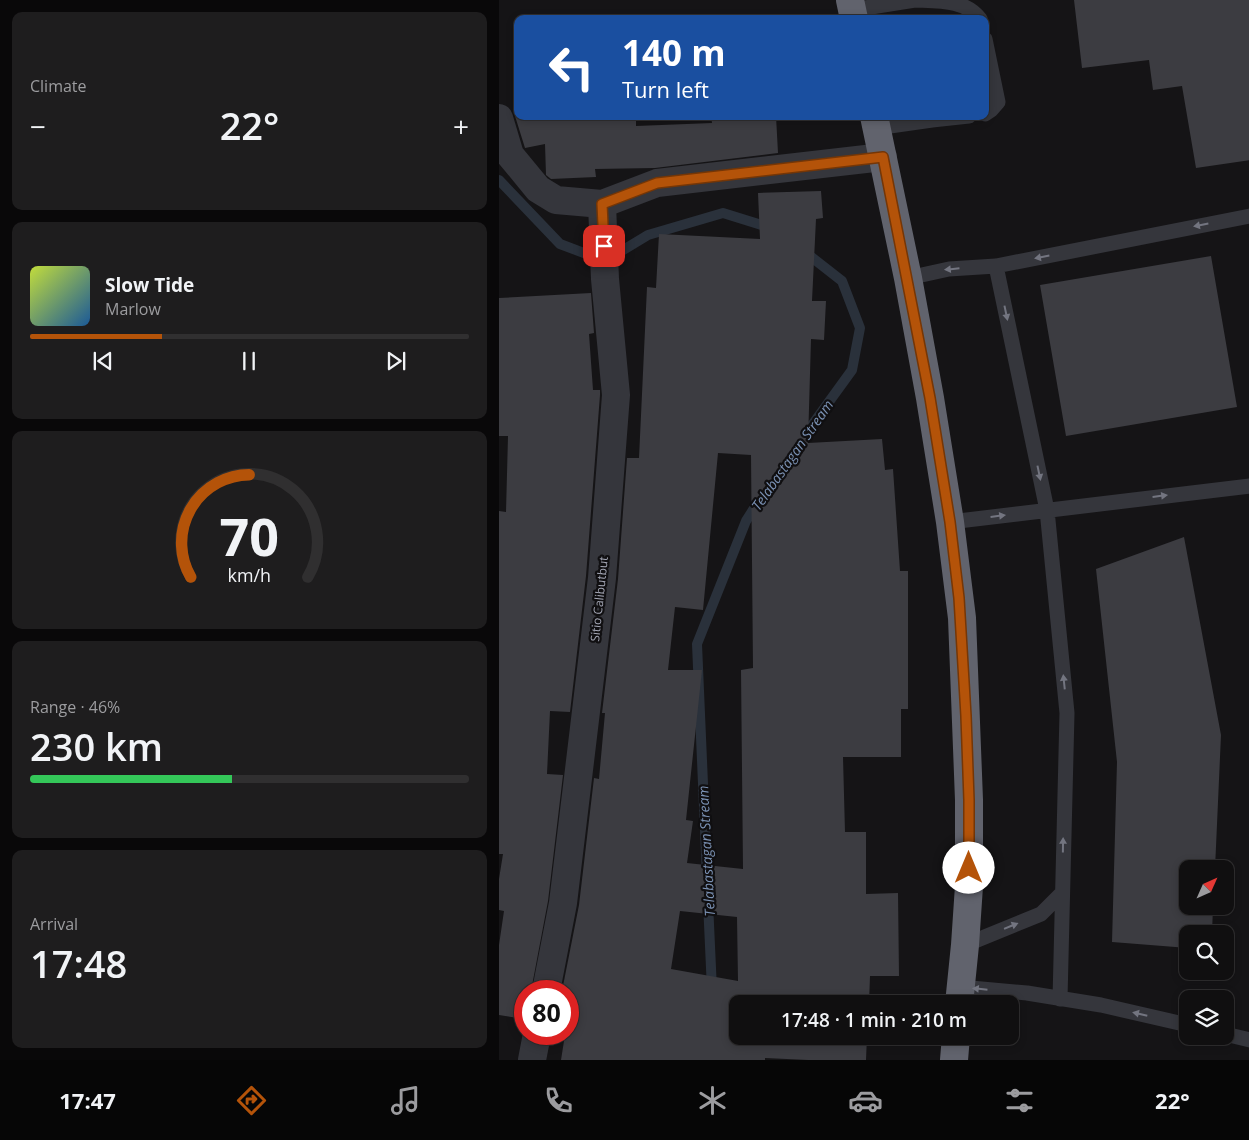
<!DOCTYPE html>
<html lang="en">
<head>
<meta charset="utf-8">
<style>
  body { margin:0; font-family:"Open Sans",sans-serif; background:#1e1d1e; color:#f1f3f6; height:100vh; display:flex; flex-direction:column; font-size:19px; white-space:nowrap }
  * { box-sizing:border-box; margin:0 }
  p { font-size:16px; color:#9c9c9f }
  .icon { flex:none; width:28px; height:28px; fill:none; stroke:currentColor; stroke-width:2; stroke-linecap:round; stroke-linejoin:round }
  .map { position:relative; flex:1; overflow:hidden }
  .drawer { display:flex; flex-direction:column; gap:12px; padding:12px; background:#090809; width:499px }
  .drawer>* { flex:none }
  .banner { position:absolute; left:15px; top:15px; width:475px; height:105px; border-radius:10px; box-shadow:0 2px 8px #0003,0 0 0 1px #302f30; background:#1a4fa0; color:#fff; overflow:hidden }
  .needle { width:32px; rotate:45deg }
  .tools { position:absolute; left:680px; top:860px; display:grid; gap:10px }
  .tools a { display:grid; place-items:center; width:55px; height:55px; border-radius:10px; background:#100f10; box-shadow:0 2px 8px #0003,0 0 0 1px #302f30; font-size:25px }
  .speed { position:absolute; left:15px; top:980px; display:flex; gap:10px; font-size:25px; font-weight:700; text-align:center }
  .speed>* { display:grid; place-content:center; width:65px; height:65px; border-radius:50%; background:#100f10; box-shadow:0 2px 8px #0003,0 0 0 1px #302f30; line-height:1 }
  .speed .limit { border:8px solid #d22; background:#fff; color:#111 }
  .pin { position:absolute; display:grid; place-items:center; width:42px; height:42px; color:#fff; margin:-21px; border-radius:10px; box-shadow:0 2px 8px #0006 }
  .me { position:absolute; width:55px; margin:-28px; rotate:0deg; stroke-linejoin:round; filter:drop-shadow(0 0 4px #0008) }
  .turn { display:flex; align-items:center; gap:18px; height:105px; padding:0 25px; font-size:22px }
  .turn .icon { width:65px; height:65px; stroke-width:2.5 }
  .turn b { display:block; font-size:35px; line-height:42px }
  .big { font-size:38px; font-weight:600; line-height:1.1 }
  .drawer .tile { flex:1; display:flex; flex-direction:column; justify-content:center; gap:8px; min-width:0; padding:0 18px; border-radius:10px; background:#1e1d1e }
  .drawer .dial { align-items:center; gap:0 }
  .dial svg { height:130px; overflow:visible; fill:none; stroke:#302f30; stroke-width:7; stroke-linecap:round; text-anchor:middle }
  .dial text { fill:#f1f3f6; stroke:none }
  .song { display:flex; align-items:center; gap:15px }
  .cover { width:60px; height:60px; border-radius:8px; background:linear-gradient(135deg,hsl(70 70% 55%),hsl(210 70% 35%)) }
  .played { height:5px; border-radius:2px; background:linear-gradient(90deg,#b45309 30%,#302f30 30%) }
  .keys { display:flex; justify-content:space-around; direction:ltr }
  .heat { display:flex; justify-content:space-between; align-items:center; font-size:28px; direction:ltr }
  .charge { height:8px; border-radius:4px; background:linear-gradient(90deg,#34c759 46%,#302f30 0) }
  .trip { position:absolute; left:230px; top:995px; width:290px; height:50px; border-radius:10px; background:#100f10; box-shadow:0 2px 8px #0003,0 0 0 1px #302f30; font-weight:600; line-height:50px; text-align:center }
  .tabs { display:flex; height:80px; justify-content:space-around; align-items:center; background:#060606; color:#9c9c9f }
  .tabs .icon { width:35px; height:35px }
  .tabs .current { color:#b45309 }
  .tabs b { font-size:22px; color:#f1f3f6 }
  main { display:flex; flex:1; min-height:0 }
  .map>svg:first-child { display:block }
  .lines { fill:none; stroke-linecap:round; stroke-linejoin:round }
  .stream { stroke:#2a313b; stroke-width:10 }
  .building { fill:#3c3c41; fill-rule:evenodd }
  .lane { stroke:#35363c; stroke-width:15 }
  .street { stroke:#35363c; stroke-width:28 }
  .highway { stroke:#61636d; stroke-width:28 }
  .oneway { fill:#737580 }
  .route-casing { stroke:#753606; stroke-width:12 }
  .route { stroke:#b45309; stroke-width:9 }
  .labels { text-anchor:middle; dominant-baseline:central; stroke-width:4.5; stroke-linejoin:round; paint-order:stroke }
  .street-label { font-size:12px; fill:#a6a9b7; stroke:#100f11 }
  .water-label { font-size:14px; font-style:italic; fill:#7b92b4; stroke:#100f11 }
</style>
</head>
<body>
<main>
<section class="drawer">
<div class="tile"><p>Climate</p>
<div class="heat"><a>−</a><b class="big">22°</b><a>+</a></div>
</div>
<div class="tile">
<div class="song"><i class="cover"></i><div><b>Slow Tide</b><p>Marlow</p></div></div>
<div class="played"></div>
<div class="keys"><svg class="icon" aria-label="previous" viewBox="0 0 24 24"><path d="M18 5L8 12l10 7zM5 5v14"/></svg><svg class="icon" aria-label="pause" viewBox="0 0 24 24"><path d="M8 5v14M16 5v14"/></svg><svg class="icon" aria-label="next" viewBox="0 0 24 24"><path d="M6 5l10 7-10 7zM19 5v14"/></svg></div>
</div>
<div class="tile dial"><svg viewBox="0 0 100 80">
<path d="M14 69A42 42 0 1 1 86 69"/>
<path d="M14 69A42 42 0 0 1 50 6" stroke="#b45309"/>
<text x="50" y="56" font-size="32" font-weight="700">70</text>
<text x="50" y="72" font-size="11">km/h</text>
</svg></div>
<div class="tile"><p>Range · 46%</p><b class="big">230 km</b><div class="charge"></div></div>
<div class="tile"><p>Arrival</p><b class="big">17:48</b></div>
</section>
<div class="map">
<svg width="751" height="1060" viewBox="0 0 751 1060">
  <rect width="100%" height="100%" fill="#151416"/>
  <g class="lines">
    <path class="stream" d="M0,180l61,64 45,17 43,-26 75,-22 48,15
      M303,439l50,-69 8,-42 -18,-47 -37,-29
      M208,877l-10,-233 49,-123 12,-19
      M209,902l4,88"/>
  </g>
  <path class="building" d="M575,0h176v160l-54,8 -14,-82 -29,4 -4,-30 -67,8z
    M16,116h121v10l76,-3 -1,-7h65l2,37 -123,15 -60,1 1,8 -45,2 -5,-4 -1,-31 -20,4z
    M322,191l2,27 -7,1 -4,82h14l-2,39 -13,-1 -3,104 74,-4 3,31 8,-1 7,102h8v138h-7v48h-58l2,75h21v62l32,-1 1,83h-29l-1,28h-131v32h129l-1,24h-58l-43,-2v2h-204l3,-19 -3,-1 1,-6h6v-43h-6l17,-86 15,-127 5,1 6,-66h-3l16,-134 9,-121h12l8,-171 9,1 3,-54 101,5 -2,-46zM219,453l33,2 2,213 -12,2 2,199 -56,-6 6,-42 -7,-1 16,-150h-34l7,-63 28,3zM181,911l57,6 1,64 -67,-12z
    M712,256l26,151 -171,29 -26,-151z
    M92,293l3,40 -5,1 4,56h7v5l-14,181 -16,136 -20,-1 -3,63 16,1 -15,126 -17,90h-6v28l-26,-4v-70l5,-34 -5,-1v-31l4,-25h-4v-343l7,1 2,-76h-9v-138z
    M685,537l37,198 -6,134h-27v37h25l-1,28h-24v14l-76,-6 5,-180 -21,-193z"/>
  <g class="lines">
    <path class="lane" d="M417,0c24,1 50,0 64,19
      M353,10l63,-10
      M486,39l13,63 -7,8 -6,4
      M377,128l56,-8 37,-4
      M497,266l51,244 20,203 -7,286
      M409,278l41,-9 47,-3 254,-50
      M451,522l300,-36
      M466,945l76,-31 21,-21
      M461,987l67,6 74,12 87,20
      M726,1034l25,6"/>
    <path class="street" d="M0,118l11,37 28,34 18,11 46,4 55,-21 226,-26
      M47,991l17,-88 39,-325 14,-183 -11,-116 -3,-75
      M33,1060l5,-26"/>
    <path class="highway" d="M351,0l4,19
      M375,116l34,162 22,120 20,124 12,96 7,182v86l-4,59 -6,59
      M455,1060l2,-24"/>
  </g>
  <defs><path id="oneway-solid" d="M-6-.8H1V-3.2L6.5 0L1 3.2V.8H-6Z" transform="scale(1.25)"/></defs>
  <g class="oneway">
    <use href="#oneway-solid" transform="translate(702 225) rotate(169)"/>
    <use href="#oneway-solid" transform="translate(543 257) rotate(169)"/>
    <use href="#oneway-solid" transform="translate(453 269) rotate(174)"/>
    <use href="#oneway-solid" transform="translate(507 313) rotate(78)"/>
    <use href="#oneway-solid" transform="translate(540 473) rotate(78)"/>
    <use href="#oneway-solid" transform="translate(661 496) rotate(-7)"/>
    <use href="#oneway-solid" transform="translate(499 516) rotate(-7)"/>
    <use href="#oneway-solid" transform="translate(565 682) rotate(-96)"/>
    <use href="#oneway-solid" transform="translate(564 845) rotate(-89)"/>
    <use href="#oneway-solid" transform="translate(512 926) rotate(-22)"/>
    <use href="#oneway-solid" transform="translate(481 989) rotate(-174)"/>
    <use href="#oneway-solid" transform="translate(641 1014) rotate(-167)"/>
  </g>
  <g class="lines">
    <g class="route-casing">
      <path id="route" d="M105,246l-2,-42 55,-21 226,-26 47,241 20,124 9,76 7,118 3,84v68"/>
    </g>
    <use href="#route" class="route"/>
  </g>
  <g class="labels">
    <g class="street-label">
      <text transform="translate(100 599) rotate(-84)">Sitio Calibutbut</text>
    </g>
    <g class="water-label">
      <text transform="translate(293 455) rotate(-55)">Telabastagan Stream</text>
      <text transform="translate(207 851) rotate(-93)">Telabastagan Stream</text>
    </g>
  </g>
</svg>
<div class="tools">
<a><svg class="needle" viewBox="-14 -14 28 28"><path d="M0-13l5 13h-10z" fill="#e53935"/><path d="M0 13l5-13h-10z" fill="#9c9c9f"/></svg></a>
<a><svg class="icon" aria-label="search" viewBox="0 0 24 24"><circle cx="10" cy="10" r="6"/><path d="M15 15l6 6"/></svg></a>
<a><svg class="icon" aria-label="layers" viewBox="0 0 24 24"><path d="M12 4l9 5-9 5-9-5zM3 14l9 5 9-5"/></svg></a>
</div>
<div class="speed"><div class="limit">80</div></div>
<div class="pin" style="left:105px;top:246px;background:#d93025"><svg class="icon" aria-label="arrive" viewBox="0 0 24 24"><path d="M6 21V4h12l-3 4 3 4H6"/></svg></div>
<svg class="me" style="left:470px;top:868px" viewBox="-20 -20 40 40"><circle r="19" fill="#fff"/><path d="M0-13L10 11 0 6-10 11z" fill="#b45309"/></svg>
<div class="trip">17:48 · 1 min · 210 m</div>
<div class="banner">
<div class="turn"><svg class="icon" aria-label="left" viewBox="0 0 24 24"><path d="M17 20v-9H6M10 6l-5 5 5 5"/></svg><div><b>140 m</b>Turn left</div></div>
</div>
</div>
</main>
<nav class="tabs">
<b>17:47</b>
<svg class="icon current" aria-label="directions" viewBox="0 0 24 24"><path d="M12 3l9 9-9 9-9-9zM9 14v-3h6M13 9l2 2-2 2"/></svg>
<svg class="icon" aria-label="music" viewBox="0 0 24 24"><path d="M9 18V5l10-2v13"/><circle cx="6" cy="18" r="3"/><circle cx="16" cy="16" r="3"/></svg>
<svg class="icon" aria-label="phone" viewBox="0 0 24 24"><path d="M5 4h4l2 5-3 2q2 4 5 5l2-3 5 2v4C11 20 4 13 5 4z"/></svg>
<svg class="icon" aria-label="climate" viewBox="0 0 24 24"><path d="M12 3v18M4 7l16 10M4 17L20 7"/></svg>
<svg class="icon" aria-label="car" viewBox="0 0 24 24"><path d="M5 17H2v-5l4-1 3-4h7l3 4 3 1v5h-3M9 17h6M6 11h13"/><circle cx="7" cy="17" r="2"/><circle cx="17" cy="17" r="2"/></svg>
<svg class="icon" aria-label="filters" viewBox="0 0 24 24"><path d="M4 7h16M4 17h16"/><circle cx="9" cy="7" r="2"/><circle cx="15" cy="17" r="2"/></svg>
<b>22°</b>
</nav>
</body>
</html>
